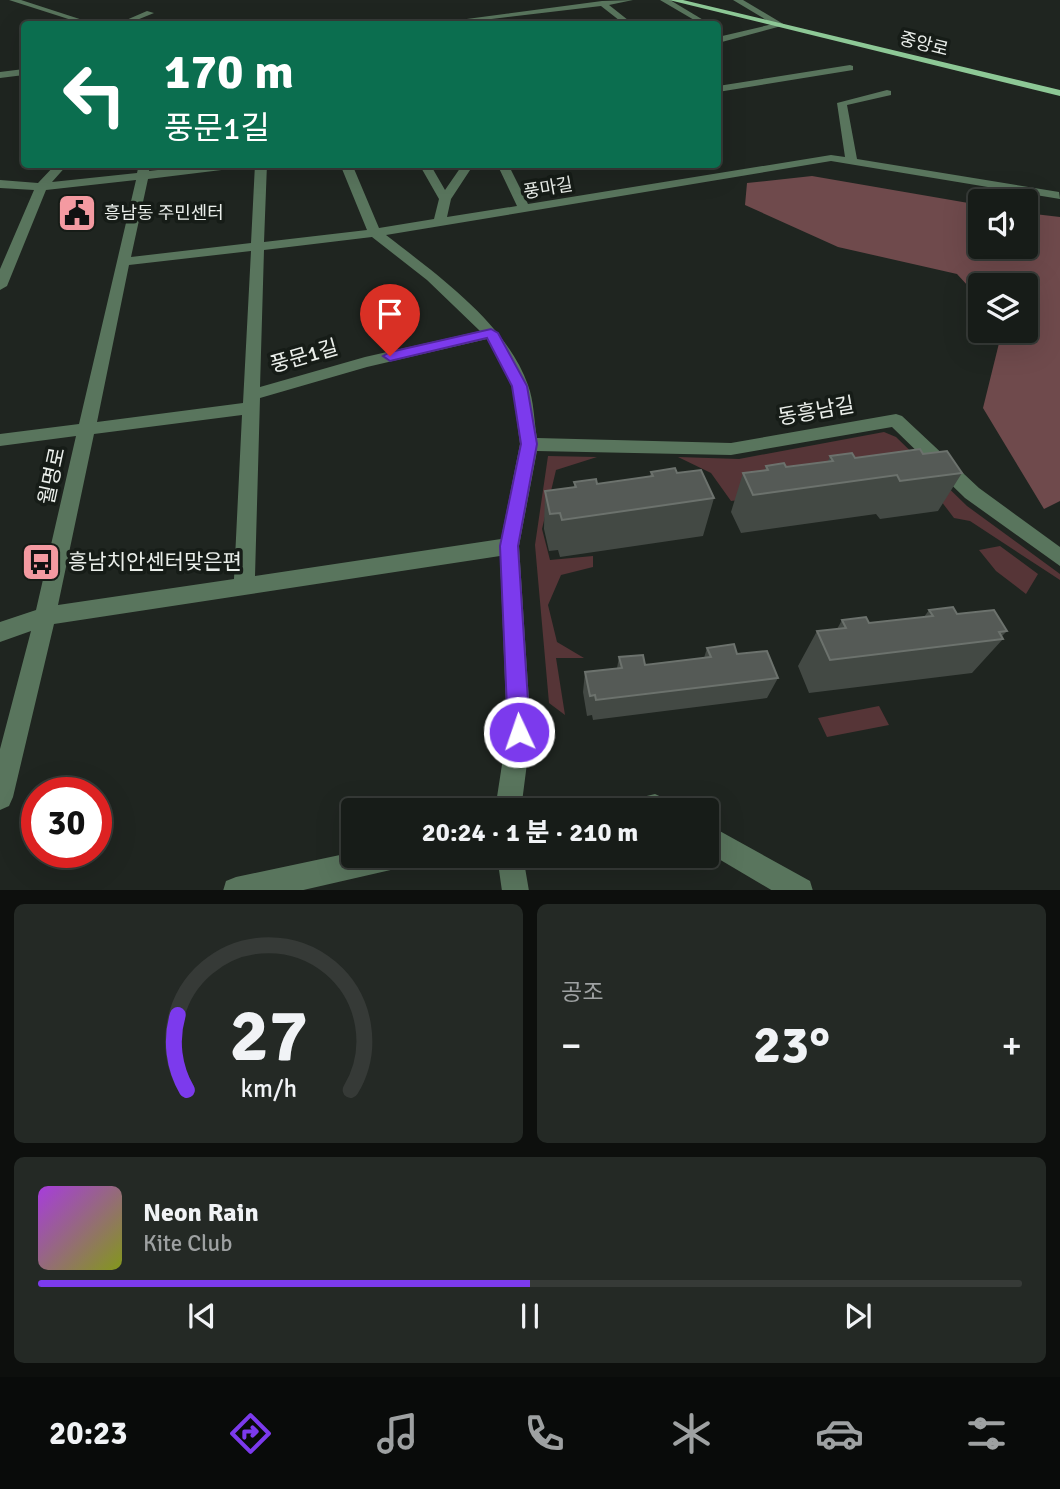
<!DOCTYPE html>
<html lang="ko">
<head>
<meta charset="utf-8">
<style>
  body { margin:0; font-family:Signika,"Noto Sans KR",sans-serif; background:#242925; color:#f1f3f6; height:100vh; display:flex; flex-direction:column; font-size:26px; white-space:nowrap }
  * { box-sizing:border-box; margin:0 }
  p { font-size:23px; color:#9ea1a2 }
  .icon { flex:none; width:38px; height:38px; fill:none; stroke:currentColor; stroke-width:2; stroke-linecap:round; stroke-linejoin:round }
  .map { position:relative; height:890px; overflow:hidden }
  .details { display:flex; flex-direction:column; gap:14px; padding:14px; background:#0d0f0d; flex:1 }
  .details>* { flex:none }
  .banner { position:absolute; left:21px; top:21px; width:700px; height:147px; border-radius:7px; box-shadow:0 7px 28px #0002,0 0 0 2px #363a37; background:#0b6e4f; color:#fff; overflow:hidden }
  .buttons { position:absolute; left:968px; top:189px; display:grid; gap:14px }
  .buttons a { display:grid; place-items:center; width:70px; height:70px; border-radius:7px; background:#171c18; box-shadow:0 7px 28px #0002,0 0 0 2px #363a37; font-size:35px }
  .speed { position:absolute; left:21px; top:777px; display:flex; gap:14px; font-size:35px; font-weight:700; text-align:center }
  .speed>* { display:grid; place-content:center; width:91px; height:91px; border-radius:50%; background:#171c18; box-shadow:0 7px 28px #0002,0 0 0 2px #363a37; line-height:1 }
  .speed .limit { border:10px solid #d22; background:#fff; color:#111 }
  .pin { position:absolute; display:grid; place-items:center; width:60px; height:60px; color:#fff; margin:-72px -30px; border-radius:50% 50% 50% 0; rotate:-45deg; box-shadow:0 0 7px #0007 }
  .pin .icon { rotate:45deg }
  .me { position:absolute; width:77px; margin:-38px; rotate:357deg; stroke-linejoin:round; filter:drop-shadow(0 0 5px #0008) }
  .turn { display:flex; align-items:center; gap:24px; height:147px; padding:0 28px; font-size:32px }
  .turn .icon { width:91px; height:91px; stroke-width:2.5 }
  .turn b { display:block; font-size:49px; line-height:60px }
  .big { font-size:52px; font-weight:700; line-height:1.1 }
  .details .widget { flex:1; display:flex; flex-direction:column; justify-content:center; gap:10px; min-width:0; padding:0 24px; border-radius:10px; background:#242925 }
  .details .dial { align-items:center; gap:0 }
  .dial svg { height:182px; overflow:visible; fill:none; stroke:#363a37; stroke-width:7; stroke-linecap:round; text-anchor:middle }
  .dial text { fill:#f1f3f6; stroke:none }
  .song { display:flex; align-items:center; gap:21px }
  .cover { width:84px; height:84px; border-radius:10px; background:linear-gradient(135deg,hsl(280 70% 55%),hsl(70 70% 35%)) }
  .played { height:7px; border-radius:4px; background:linear-gradient(90deg,#7c3aed 50%,#363a37 50%) }
  .keys { display:flex; justify-content:space-around; direction:ltr }
  .heat { display:flex; justify-content:space-between; align-items:center; font-size:38px; direction:ltr }
  .details .tiles { flex:1; display:grid; gap:14px; grid-template-columns:1fr 1fr }
  .widget:last-child { grid-column:span 2 }
  .trip { position:absolute; left:341px; top:798px; width:378px; height:70px; border-radius:7px; background:#171c18; box-shadow:0 7px 28px #0002,0 0 0 2px #363a37; font-weight:700; line-height:70px; text-align:center }
  .tab-bar { display:flex; height:112px; justify-content:space-around; align-items:center; background:#090b0a; color:#9ea1a2 }
  .tab-bar .icon { width:49px; height:49px }
  .tab-bar .selected { color:#7c3aed }
  .tab-bar b { font-size:32px; color:#f1f3f6 }
  .map>svg:first-child { display:block }
  .green { fill:#563537 }
  .forest { fill:#6f4a4c }
  .lines { fill:none; stroke-linecap:round; stroke-linejoin:round }
  .minor { fill:#59755d; fill-rule:evenodd }
  .major { fill:#8dc896; fill-rule:evenodd }
  .wall { fill:#434944 }
  .building { fill:#555a56; stroke:#6c726d; stroke-width:2 }
  .route { fill:#7c3aed; stroke:#51269a; stroke-width:2 }
  .labels { text-anchor:middle; dominant-baseline:central; stroke-width:7; stroke-linejoin:round; paint-order:stroke }
  .far-street-label { font-size:18px; fill:#ebefeb; stroke:#161c17 }
  .far-poi-label { font-size:18px; fill:#ebefeb; stroke:#161c17; text-anchor:start }
  .street-label { font-size:21px; fill:#ebefeb; stroke:#161c17 }
  .poi-label { font-size:21px; fill:#ebefeb; stroke:#161c17; text-anchor:start }
</style>
</head>
<body>
<div class="map">
<svg width="1060" height="891" viewBox="0 0 1060 891">
  <rect width="100%" height="100%" fill="#1f2520"/>
  <path class="green" d="M884,432l12,5 71,69 93,68v6l-90,-59 -16,-3 -32,-42 -191,25 -20,-28 -33,-16 61,2z
    M548,456l49,1 -41,13 -14,59 8,31 43,-4v11l-32,8 -13,30 9,37 27,16h-28l9,57 -16,-12 -14,-158z
    M1000,546l38,28 -12,20 -30,-23 -17,-21z
    M879,706l10,19 -62,12 -9,-19z"/>
  <path class="forest" d="M812,176l168,29v42h46v-34l34,4v284l-16,8 -61,-101 19,-77h24v-46h-46v14l-23,-25 -119,-27 -93,-42 2,-22z"/>
  <g class="lines">
    <path class="minor" d="M9,0h12l74,24h-11z
      M633,0l-24,5 24,19h-9l-23,-18 -151,18h-21l173,-23z
      M660,0h10l40,24h-9z
      M733,0h10l42,25 -67,18v-6l55,-13z
      M147,11l7,2 -27,11h-10z
      M850,65l3,1v4l-135,22v-6z
      M24,69v6l-24,3v-6z
      M887,90l4,1v4l-44,10 10,54 202,33 1,7 -229,-38 -445,74c50,39 120,88 142,150 6,16 6,36 9,53l194,5 165,-29 6,2 77,72 81,59v19l-95,-68 -73,-71 -161,28 -194,-4 -18,95 12,186 -10,78h-26l12,-78 -7,-176 -446,68 -41,173 -4,9 -9,4v-61l31,-118 -31,11v-20l36,-12 40,-174 -76,10v-12l79,-10 57,-244 -90,10 -39,96 -7,4v-21l34,-79 -34,-2v-8l38,3 18,-19h12l-16,18 85,-9 2,-9h12l-2,7 62,-7h40l-5,3 -98,12 -17,78 120,-14 4,-79h12l-3,78 103,-12 -27,-66h12l27,64 55,-9 5,-20 -20,-35h11l15,26 18,-26h11l-23,35 -4,18 70,-11 -20,-42h11l20,40 303,-49 14,2 -8,-54zM372,237l55,43 53,51 -115,26 -105,30 4,-137zM251,251l-8,152 -146,19 32,-157zM487,339l25,46 8,59 -19,95 -246,37 5,-178 107,-31zM242,415l-8,164 -176,26 36,-171z
      M655,794l15,7 4,9h-52l4,-9z
      M707,824l103,57 3,10h-40l-66,-39z
      M354,852v4h54l-4,9 -9,4 -96,22h-76l3,-10 10,-4z
      M497,856h26l6,35h-27z"/>
    <path class="major" d="M669,0h14l377,90v6z"/>
  </g>
  <path class="wall" d="M923,454l39,19 -24,38 -58,8 -4,-5 -135,19 -10,-21 12,-39 21,-2 2,-5 20,1 42,-6 2,-5 25,2z
    M651,472l26,1 37,25 -11,38 -143,21 -2,-7 -9,1 -5,-22 1,-38 29,-3v-6l23,2 53,-8z
    M929,610l28,4 50,17 -6,6 2,2 -31,34 -163,20 -11,-27 19,-35 20,-2 5,-9 27,3 55,-6z
    M707,648l30,6 41,24 -11,20 -174,22 -1,-5 -5,1 -4,-24 2,-20 32,-4 2,-11 26,8 59,-7z"/>
  <path class="building" d="M920,449l3,5 24,-3 15,22 -62,8 -3,-6 -144,20 -10,-22 25,-3 -2,-4 18,-3 2,4 47,-6 -3,-5 22,-3 3,5z
    M675,468l2,5 24,-3 13,28 -152,22 -2,-7 -10,1 -5,-23 31,-4 -2,-5 22,-3 1,5 56,-8 -2,-4z
    M953,607l4,7 37,-4 13,21 -8,1 4,7 -173,21 -13,-29 29,-3 -4,-8 24,-3 3,6 64,-7 -4,-6z
    M734,644l3,10 30,-3 11,27 -182,22 -1,-5 -5,1 -5,-24 37,-4 -3,-11 24,-2 2,10 66,-8 -4,-9z"/>
  <path class="route" d="M491,329l7,4 29,53 10,58 -19,102 12,186 -3,7 -8,3 -8,-3 -3,-7 -8,-186 21,-102 -9,-58 -25,-48 -97,23 -7,-5 7,-4z"/>
  <defs>
    <g id="civic-square" transform="scale(2.0125)"><rect x="-9" y="-9" width="18" height="18" rx="4" fill="#f49aa1" stroke="#161c17"/><path d="M-.6-6.5H3V-4.5H.6V-3L4-1V1h2V6H-6V1h2V-1L-.6-3ZM-1.2 2.5V6h2.4V2.5Z" fill="#111"/></g>
    <g id="bus-square" transform="scale(2.0125)"><rect x="-9" y="-9" width="18" height="18" rx="4" fill="#f49aa1" stroke="#161c17"/><path d="M-5-6H5V4H4V6H2V4H-2V6H-4V4H-5ZM-3.5-4V0h7V-4ZM-3.5 1.2v1.5H-2V1.2ZM2 1.2v1.5H3.5V1.2Z" fill="#111"/></g>
  </defs>
  <g fill-rule="evenodd">
    <use href="#civic-square" x="77" y="213"/>
    <use href="#bus-square" x="41" y="562"/>
  </g>
  <g class="labels">
    <g class="far-street-label">
      <text transform="translate(924 44) rotate(14)">중앙로</text>
      <text transform="translate(548 188) rotate(-10)">풍마길</text>
    </g>
    <g class="far-poi-label">
      <text x="104" y="213">흥남동 주민센터</text>
    </g>
    <g class="street-label">
      <text transform="translate(304 356) rotate(-16)">풍문1길</text>
      <text transform="translate(816 411) rotate(-10)">동흥남길</text>
      <text transform="translate(52 476) rotate(-78)">월명로</text>
    </g>
    <g class="poi-label">
      <text x="68" y="562">흥남치안센터맞은편</text>
    </g>
  </g>
</svg>
<div class="buttons">
<a><svg class="icon" aria-label="sound" viewBox="0 0 24 24"><path d="M4 9h4l5-4v14l-5-4H4zM17 9q2 3 0 6"/></svg></a>
<a><svg class="icon" aria-label="layers" viewBox="0 0 24 24"><path d="M12 4l9 5-9 5-9-5zM3 14l9 5 9-5"/></svg></a>
</div>
<div class="speed"><div class="limit">30</div></div>
<div class="pin" style="left:390px;top:356px;background:#d93025"><svg class="icon" aria-label="arrive" viewBox="0 0 24 24"><path d="M6 21V4h12l-3 4 3 4H6"/></svg></div>
<svg class="me" style="left:519px;top:732px" viewBox="-20 -20 40 40"><circle r="17" fill="#7c3aed" stroke="#fff" stroke-width="3"/><path d="M0-11L8 9 0 5-8 9z" fill="#fff"/></svg>
<div class="trip">20:24 · 1 분 · 210 m</div>
<div class="banner">
<div class="turn"><svg class="icon" aria-label="left" viewBox="0 0 24 24"><path d="M17 20v-9H6M10 6l-5 5 5 5"/></svg><div><b>170 m</b>풍문1길</div></div>
</div>
</div>
<section class="details">
<div class="tiles">
<div class="widget dial"><svg viewBox="0 0 100 80">
<path d="M14 69A42 42 0 1 1 86 69"/>
<path d="M14 69A42 42 0 0 1 10 36" stroke="#7c3aed"/>
<text x="50" y="56" font-size="32" font-weight="700">27</text>
<text x="50" y="72" font-size="11">km/h</text>
</svg></div>
<div class="widget"><p>공조</p>
<div class="heat"><a>−</a><b class="big">23°</b><a>+</a></div>
</div>
<div class="widget">
<div class="song"><i class="cover"></i><div><b>Neon Rain</b><p>Kite Club</p></div></div>
<div class="played"></div>
<div class="keys"><svg class="icon" aria-label="previous" viewBox="0 0 24 24"><path d="M18 5L8 12l10 7zM5 5v14"/></svg><svg class="icon" aria-label="pause" viewBox="0 0 24 24"><path d="M8 5v14M16 5v14"/></svg><svg class="icon" aria-label="next" viewBox="0 0 24 24"><path d="M6 5l10 7-10 7zM19 5v14"/></svg></div>
</div>
</div>
</section>
<nav class="tab-bar">
<b>20:23</b>
<svg class="icon selected" aria-label="directions" viewBox="0 0 24 24"><path d="M12 3l9 9-9 9-9-9zM9 14v-3h6M13 9l2 2-2 2"/></svg>
<svg class="icon" aria-label="music" viewBox="0 0 24 24"><path d="M9 18V5l10-2v13"/><circle cx="6" cy="18" r="3"/><circle cx="16" cy="16" r="3"/></svg>
<svg class="icon" aria-label="phone" viewBox="0 0 24 24"><path d="M5 4h4l2 5-3 2q2 4 5 5l2-3 5 2v4C11 20 4 13 5 4z"/></svg>
<svg class="icon" aria-label="climate" viewBox="0 0 24 24"><path d="M12 3v18M4 7l16 10M4 17L20 7"/></svg>
<svg class="icon" aria-label="car" viewBox="0 0 24 24"><path d="M5 17H2v-5l4-1 3-4h7l3 4 3 1v5h-3M9 17h6M6 11h13"/><circle cx="7" cy="17" r="2"/><circle cx="17" cy="17" r="2"/></svg>
<svg class="icon" aria-label="filters" viewBox="0 0 24 24"><path d="M4 7h16M4 17h16"/><circle cx="9" cy="7" r="2"/><circle cx="15" cy="17" r="2"/></svg>
</nav>
</body>
</html>
